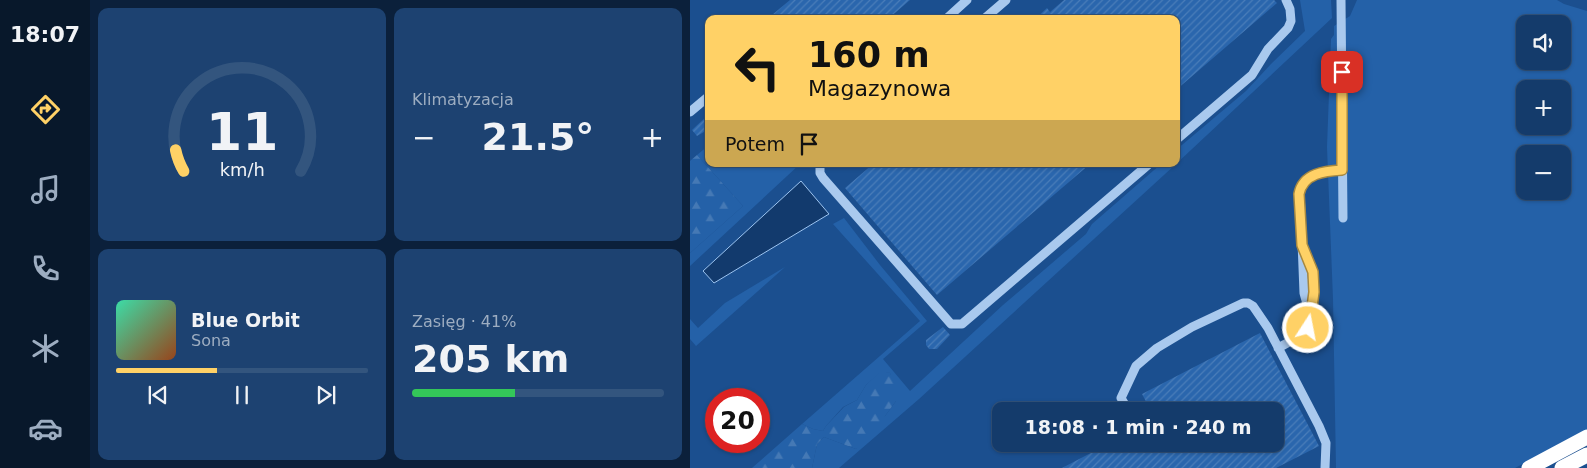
<!DOCTYPE html>
<html lang="pl">
<head>
<meta charset="utf-8">
<style>
  body { margin:0; font-family:"DejaVu Sans",sans-serif; background:#1d4271; color:#f1f3f6; height:100vh; display:flex; flex-direction:column; font-size:19px; white-space:nowrap }
  * { box-sizing:border-box; margin:0 }
  p { font-size:16px; color:#9dadc1 }
  .icon { flex:none; width:28px; height:28px; fill:none; stroke:currentColor; stroke-width:2; stroke-linecap:round; stroke-linejoin:round }
  .map { position:relative; flex:1; overflow:hidden }
  .details { display:flex; flex-direction:column; gap:8px; padding:8px; background:#0b203b; width:600px }
  .details>* { flex:none }
  .top-card { position:absolute; left:15px; top:15px; width:475px; height:152px; border-radius:10px; box-shadow:0 1px 4px #0004,0 0 0 1px #33557e; background:#ffd166; color:#111; overflow:hidden }
  .controls { position:absolute; left:826px; top:15px; display:grid; gap:10px }
  .controls a { display:grid; place-items:center; width:55px; height:55px; border-radius:10px; background:#143b6b; box-shadow:0 1px 4px #0004,0 0 0 1px #33557e; font-size:25px }
  .speed { position:absolute; left:15px; top:388px; display:flex; gap:10px; font-size:25px; font-weight:700; text-align:center }
  .speed>* { display:grid; place-content:center; width:65px; height:65px; border-radius:50%; background:#143b6b; box-shadow:0 1px 4px #0004,0 0 0 1px #33557e; line-height:1 }
  .speed .limit { border:8px solid #d22; background:#fff; color:#111 }
  .pin { position:absolute; display:grid; place-items:center; width:42px; height:42px; color:#fff; margin:-21px; border-radius:10px; box-shadow:0 2px 8px #0006 }
  .me { position:absolute; width:55px; margin:-28px; rotate:11deg; stroke-linejoin:round; filter:drop-shadow(0 0 4px #0008) }
  .turn { display:flex; align-items:center; gap:18px; height:105px; padding:0 20px; font-size:22px }
  .turn .icon { width:65px; height:65px; stroke-width:2.5 }
  .turn b { display:block; font-size:35px; line-height:42px }
  .then { display:flex; align-items:center; height:48px; padding:0 20px; background:#0003; gap:10px; font-size:19px }
  .big { font-size:38px; font-weight:600; line-height:1.1 }
  .details .card { flex:1; display:flex; flex-direction:column; justify-content:center; gap:8px; min-width:0; padding:0 18px; border-radius:10px; background:#1d4271 }
  .details .dial { align-items:center; gap:0 }
  .dial svg { height:130px; overflow:visible; fill:none; stroke:#33557e; stroke-width:7; stroke-linecap:round; text-anchor:middle }
  .dial text { fill:#f1f3f6; stroke:none }
  .song { display:flex; align-items:center; gap:15px }
  .cover { width:60px; height:60px; border-radius:8px; background:linear-gradient(135deg,hsl(160 70% 55%),hsl(20 70% 35%)) }
  .played { height:5px; border-radius:2px; background:linear-gradient(90deg,#ffd166 40%,#33557e 40%) }
  .keys { display:flex; justify-content:space-around; direction:ltr }
  .heat { display:flex; justify-content:space-between; align-items:center; font-size:28px; direction:ltr }
  .charge { height:8px; border-radius:4px; background:linear-gradient(90deg,#34c759 41%,#33557e 0) }
  .details .tiles { flex:1; display:grid; gap:8px; grid-template-columns:repeat(2,1fr) }
  .trip { position:absolute; left:302px; top:402px; width:292px; height:50px; border-radius:10px; background:#143b6b; box-shadow:0 1px 4px #0004,0 0 0 1px #33557e; font-weight:600; line-height:50px; text-align:center }
  main { display:flex; flex:1; min-height:0 }
  .dock { display:flex; flex-direction:column; width:90px; justify-content:space-around; align-items:center; background:#08182b; color:#9dadc1 }
  .dock .icon { width:35px; height:35px }
  .dock .active { color:#ffd166 }
  .dock b { font-size:22px; color:#f1f3f6 }
  .map>svg:first-child { display:block }
  .green { fill:#2461a8; fill-rule:evenodd }
  .forest { fill:url(#forest-firs) }
  .water { fill:#123a6d; stroke:#9cc4f0 }
  .building { fill:url(#building-hatch) }
  .lines { fill:none; stroke-linecap:round; stroke-linejoin:round }
  .minor { stroke:#a9c9ee; stroke-width:9 }
  .highway { stroke:#fff; stroke-width:15 }
  .route-casing { stroke:#a68842; stroke-width:12 }
  .route { stroke:#ffd166; stroke-width:9 }
</style>
</head>
<body>
<main>
<nav class="dock">
<b>18:07</b>
<svg class="icon active" aria-label="directions" viewBox="0 0 24 24"><path d="M12 3l9 9-9 9-9-9zM9 14v-3h6M13 9l2 2-2 2"/></svg>
<svg class="icon" aria-label="music" viewBox="0 0 24 24"><path d="M9 18V5l10-2v13"/><circle cx="6" cy="18" r="3"/><circle cx="16" cy="16" r="3"/></svg>
<svg class="icon" aria-label="phone" viewBox="0 0 24 24"><path d="M5 4h4l2 5-3 2q2 4 5 5l2-3 5 2v4C11 20 4 13 5 4z"/></svg>
<svg class="icon" aria-label="climate" viewBox="0 0 24 24"><path d="M12 3v18M4 7l16 10M4 17L20 7"/></svg>
<svg class="icon" aria-label="car" viewBox="0 0 24 24"><path d="M5 17H2v-5l4-1 3-4h7l3 4 3 1v5h-3M9 17h6M6 11h13"/><circle cx="7" cy="17" r="2"/><circle cx="17" cy="17" r="2"/></svg>
</nav>
<section class="details">
<div class="tiles">
<div class="card dial"><svg viewBox="0 0 100 80">
<path d="M14 69A42 42 0 1 1 86 69"/>
<path d="M14 69A42 42 0 0 1 9 56" stroke="#ffd166"/>
<text x="50" y="56" font-size="32" font-weight="700">11</text>
<text x="50" y="72" font-size="11">km/h</text>
</svg></div>
<div class="card"><p>Klimatyzacja</p>
<div class="heat"><a>−</a><b class="big">21.5°</b><a>+</a></div>
</div>
<div class="card">
<div class="song"><i class="cover"></i><div><b>Blue Orbit</b><p>Sona</p></div></div>
<div class="played"></div>
<div class="keys"><svg class="icon" aria-label="previous" viewBox="0 0 24 24"><path d="M18 5L8 12l10 7zM5 5v14"/></svg><svg class="icon" aria-label="pause" viewBox="0 0 24 24"><path d="M8 5v14M16 5v14"/></svg><svg class="icon" aria-label="next" viewBox="0 0 24 24"><path d="M6 5l10 7-10 7zM19 5v14"/></svg></div>
</div>
<div class="card"><p>Zasięg · 41%</p><b class="big">205 km</b><div class="charge"></div></div>
</div>
</section>
<div class="map">
<svg width="897" height="468" viewBox="0 0 897 468">
  <defs>
    <pattern id="forest-firs" width="22" height="20" patternUnits="userSpaceOnUse" patternTransform="scale(1.25)"><rect width="22" height="20" fill="#2461a8"/><path d="M5 1l3.5 6h-7zM16 11l3.5 6h-7z" fill="#4579b5"/></pattern>
    <pattern id="building-hatch" width="6" height="6" patternUnits="userSpaceOnUse" patternTransform="scale(1.25)"><rect width="6" height="6" fill="#2a66ad"/><path d="M-1 1l2-2M0 6l6-6M5 7l2-2" fill="none" stroke="#4a7db9"/></pattern>
  </defs>
  <rect width="100%" height="100%" fill="#1b4f8f"/>
  <path class="green" d="M610,0h31l1,18 -156,146v-14l70,-59 25,-27 34,-33z
    M667,0h200l7,4 23,7v419l-72,38h-179l-3,-169 -6,-152 4,-108 3,-4v-9l16,-10zM835,24h37v37h-37zM835,89h37v37h-37zM835,154h37v37h-37z
    M19,145v19h91l-110,102v-13l53,-47 -46,-51z
    M471,164h15l-257,235 -80,69h-27l5,-24 7,-7 32,12 29,-33 11,-15 -6,-28 -9,-1 -15,13 -9,15 -14,7 -17,19 -3,5 -10,-2 -11,-5 118,-103 -87,-97 11,-6 36,47 47,56 -44,38 27,32 93,-86 83,-71 6,-10z
    M95,267l-89,79 -6,-7v-20l8,9 27,-25z"/>
  <path class="forest" d="M7,155l46,51 -53,47v-92z
    M191,371l9,2 6,15v13l-11,15 -2,9 -24,22 -3,2 -32,-12 -7,7 -5,24h-60l50,-44 11,5 10,2 3,-5 18,-19 13,-7 9,-15z"/>
  <path class="water" d="M111,181l28,33 -115,69 -11,-12z"/>
  <path class="building" d="M100,0h120l-22,19h-113l-3,-4z
    M374,0h210l3,3 -101,87v-71h-141l12,-11 3,4z
    M19,114v15l-12,7 -5,-6z
    M183,164h217l-153,131 -92,-107z
    M253,327l7,8 -13,14h-8l-3,-4v-5z
    M570,333l59,113 -43,22h-214l46,-24h168v-33h-125l-9,-17z"/>
  <g class="lines">
    <path class="minor" d="M651,0l2,218
      M256,19l21,-19
      M294,19l22,-19
      M0,112l19,-16
      M486,140l76,-65 16,-26 20,-21 3,-7 -1,-12 -4,-9
      M130,164v9l3,5 128,146h11l187,-160
      M620,315l-6,-22 -4,-103c9,-18 24,-19 42,-20
      M588,348l26,-14 6,-12 4,-30 -1,-20 -8,-20
      M437,408l-6,-10 15,-32 21,-18 35,-21 51,-24h5l5,3 15,22 51,98 7,17 -1,25"/>
    <path class="highway" d="M839,468l58,-31
      M872,468l25,-13"/>
  </g>
  <g class="lines">
    <g class="route-casing">
      <path id="route" d="M618,328l2,-6 4,-30 -1,-20 -11,-27 -3,-51c4,-21 26,-23 43,-24v-98"/>
    </g>
    <use href="#route" class="route"/>
  </g>
</svg>
<div class="controls">
<a><svg class="icon" aria-label="sound" viewBox="0 0 24 24"><path d="M4 9h4l5-4v14l-5-4H4zM17 9q2 3 0 6"/></svg></a>
<a>+</a>
<a>−</a>
</div>
<div class="speed"><div class="limit">20</div></div>
<div class="pin" style="left:652px;top:72px;background:#d93025"><svg class="icon" aria-label="arrive" viewBox="0 0 24 24"><path d="M6 21V4h12l-3 4 3 4H6"/></svg></div>
<svg class="me" style="left:618px;top:328px" viewBox="-20 -20 40 40"><circle r="17" fill="#ffd166" stroke="#fff" stroke-width="3"/><path d="M0-11L8 9 0 5-8 9z" fill="#fff"/></svg>
<div class="trip">18:08 · 1 min · 240 m</div>
<div class="top-card">
<div class="turn"><svg class="icon" aria-label="left" viewBox="0 0 24 24"><path d="M17 20v-9H6M10 6l-5 5 5 5"/></svg><div><b>160 m</b>Magazynowa</div></div>
<div class="then">Potem<svg class="icon" aria-label="arrive" viewBox="0 0 24 24"><path d="M6 21V4h12l-3 4 3 4H6"/></svg></div>
</div>
</div>
</main>
</body>
</html>
